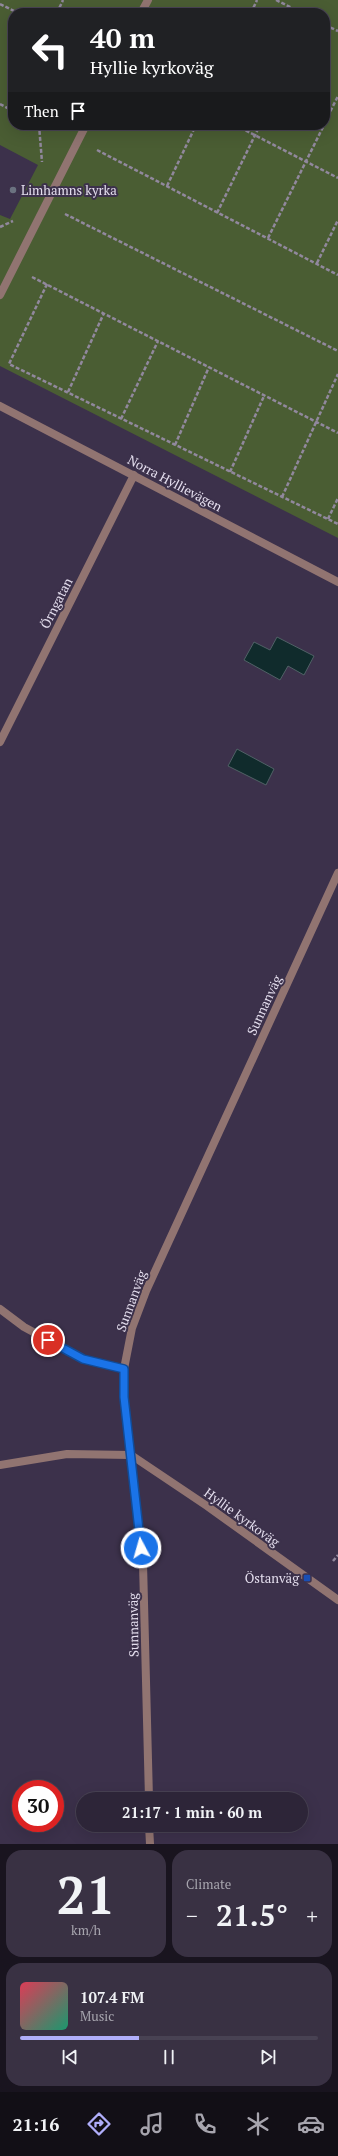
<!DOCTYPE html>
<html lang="en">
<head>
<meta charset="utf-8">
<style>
  body { margin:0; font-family:"PT Serif",serif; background:#393143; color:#f1f3f6; height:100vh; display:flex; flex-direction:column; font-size:15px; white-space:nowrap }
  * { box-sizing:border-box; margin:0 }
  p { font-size:13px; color:#a7a5ae }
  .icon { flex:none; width:22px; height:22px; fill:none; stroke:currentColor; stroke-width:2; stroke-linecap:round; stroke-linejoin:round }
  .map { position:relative; height:1844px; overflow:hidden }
  .side { display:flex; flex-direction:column; gap:6px; padding:6px; background:#19141f; flex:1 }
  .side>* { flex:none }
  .banner { position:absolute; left:8px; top:8px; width:322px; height:122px; border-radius:16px; box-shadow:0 4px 16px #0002,0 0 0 1px #484253; background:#202124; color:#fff; overflow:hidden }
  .speed { position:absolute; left:12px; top:1780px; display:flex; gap:8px; font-size:20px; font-weight:700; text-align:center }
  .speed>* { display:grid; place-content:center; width:52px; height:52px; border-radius:50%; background:#2d2538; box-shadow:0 4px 16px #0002,0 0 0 1px #484253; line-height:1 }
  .speed .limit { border:6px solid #d22; background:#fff; color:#111 }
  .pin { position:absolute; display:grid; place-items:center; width:34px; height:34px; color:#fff; margin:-17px; border:2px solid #fff; border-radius:50%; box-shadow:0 1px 4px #0007 }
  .me { position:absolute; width:44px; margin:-22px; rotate:354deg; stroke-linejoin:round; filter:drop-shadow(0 0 3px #0008) }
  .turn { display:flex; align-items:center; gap:14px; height:84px; padding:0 16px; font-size:18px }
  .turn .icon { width:52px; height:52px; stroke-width:2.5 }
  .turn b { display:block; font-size:28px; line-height:34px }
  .then { display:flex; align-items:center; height:38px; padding:0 16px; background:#0003; gap:8px; font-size:15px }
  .big { font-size:30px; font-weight:700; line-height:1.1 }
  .side .widget { flex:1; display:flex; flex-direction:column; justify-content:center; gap:6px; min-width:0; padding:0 14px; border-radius:16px; background:#393143 }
  .side .dial { align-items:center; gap:0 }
  .dial b { font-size:52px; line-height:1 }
  .song { display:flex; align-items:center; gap:12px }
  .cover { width:48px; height:48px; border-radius:6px; background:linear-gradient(135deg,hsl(350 70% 55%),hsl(160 70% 35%)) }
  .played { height:4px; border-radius:2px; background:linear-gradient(90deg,#b0aefa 40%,#484253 40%) }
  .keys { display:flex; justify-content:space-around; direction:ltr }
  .heat { display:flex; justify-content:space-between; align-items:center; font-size:22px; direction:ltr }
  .side .tiles { flex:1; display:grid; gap:6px; grid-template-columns:1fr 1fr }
  .widget:last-child { grid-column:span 2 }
  .trip { position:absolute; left:76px; top:1792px; width:232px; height:40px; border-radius:20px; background:#2d2538; box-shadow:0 4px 16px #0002,0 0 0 1px #484253; font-weight:700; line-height:40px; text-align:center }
  .tab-bar { display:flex; height:64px; justify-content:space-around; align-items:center; background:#120f16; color:#a7a5ae }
  .tab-bar .icon { width:28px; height:28px }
  .tab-bar .current { color:#b0aefa }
  .tab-bar b { font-size:18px; color:#f1f3f6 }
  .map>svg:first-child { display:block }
  .green { fill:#4a5d33; fill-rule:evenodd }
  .water { fill:#102b2c; stroke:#506166 }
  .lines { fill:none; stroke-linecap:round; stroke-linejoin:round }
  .path { stroke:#91889d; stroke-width:2.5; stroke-dasharray:4 2; stroke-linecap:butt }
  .lane { stroke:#917471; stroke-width:8 }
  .street { stroke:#917471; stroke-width:8 }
  .route-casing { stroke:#114b97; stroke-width:10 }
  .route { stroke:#1a73e8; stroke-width:7 }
  .worship-dot { fill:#6b7280; stroke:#3c314b; stroke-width:1.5 }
  .transit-dot { fill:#1a4fb4; stroke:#3c314b; stroke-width:1.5 }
  .labels { text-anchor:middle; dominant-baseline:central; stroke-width:4; stroke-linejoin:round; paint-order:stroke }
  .poi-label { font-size:13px; fill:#e4deee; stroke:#3c314b; text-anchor:start }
  .street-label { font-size:13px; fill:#e4deee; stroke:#3c314b }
</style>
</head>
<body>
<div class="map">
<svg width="338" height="1844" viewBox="0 0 338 1844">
  <rect width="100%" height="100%" fill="#3c314b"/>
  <path class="green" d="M0,0h338v538l-338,-172v-151l10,4 28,-54 -38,-20zM13,13h312v112h-312z"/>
  <path class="water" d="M277,637l37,19 -10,19 -16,-9 -8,14 -36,-20 10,-18 16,8z
    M237,749l37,20 -8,16 -38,-19z"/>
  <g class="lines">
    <path class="path" d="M276,0l26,13
      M0,4l18,9
      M57,13l6,-13
      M251,13l6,-13
      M325,25l13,6
      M0,104l13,7
      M11,110l2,-4
      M325,122l13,-26
      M39,125l3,37
      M235,125l103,53
      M97,150l241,125
      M167,186l29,-61
      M217,213l43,-88
      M65,214l273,137
      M0,227l13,-6
      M268,238l56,-113
      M317,263l21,-43
      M32,277l306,156
      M47,284l-38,80 329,160
      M68,392l36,-79
      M121,419l37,-78
      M175,445l34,-78
      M230,472l34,-76
      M282,497l56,-123
      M328,519l10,-21
      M333,1561l5,-6"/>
    <path class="lane" d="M141,13l7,-13
      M0,295l86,-170"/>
    <path class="street" d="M0,406l338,176
      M0,742l134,-267
      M0,1309l24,18 59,32 41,10
      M131,1455l76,51 131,94
      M0,1465l67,-11 64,1
      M149,1799l-6,-236 -19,-166v-28l8,-41 14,-37 192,-418
      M149,1825l1,19"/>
  </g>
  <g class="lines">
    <g class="route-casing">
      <path id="route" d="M48,1340l35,19 41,10v28l17,151"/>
    </g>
    <use href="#route" class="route"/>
  </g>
  <circle class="worship-dot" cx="13" cy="190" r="4"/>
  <rect class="transit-dot" x="303" y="1574" width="8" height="8" rx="2"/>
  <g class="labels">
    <g class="poi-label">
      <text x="21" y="190">Limhamns kyrka</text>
      <text x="299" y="1578" text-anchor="end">Östanväg</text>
    </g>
    <g class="street-label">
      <text transform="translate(175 483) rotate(28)">Norra Hyllievägen</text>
      <text transform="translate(56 603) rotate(-63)">Örngatan</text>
      <text transform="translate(264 1005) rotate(-65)">Sunnanväg</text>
      <text transform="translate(131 1301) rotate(-70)">Sunnanväg</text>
      <text transform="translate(242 1517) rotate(36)">Hyllie kyrkoväg</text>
      <text transform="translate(133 1625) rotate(-91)">Sunnanväg</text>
    </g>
  </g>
</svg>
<div class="speed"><div class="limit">30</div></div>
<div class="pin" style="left:48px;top:1340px;background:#d93025"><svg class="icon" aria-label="arrive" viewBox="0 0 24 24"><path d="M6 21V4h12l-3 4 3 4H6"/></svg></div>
<svg class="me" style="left:141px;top:1548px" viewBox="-20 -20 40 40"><circle r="17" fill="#1a73e8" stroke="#fff" stroke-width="3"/><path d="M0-11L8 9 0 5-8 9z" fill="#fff"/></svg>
<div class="trip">21:17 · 1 min · 60 m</div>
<div class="banner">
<div class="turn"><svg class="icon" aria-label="left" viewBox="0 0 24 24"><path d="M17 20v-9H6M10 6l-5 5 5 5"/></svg><div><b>40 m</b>Hyllie kyrkoväg</div></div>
<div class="then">Then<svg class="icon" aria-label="arrive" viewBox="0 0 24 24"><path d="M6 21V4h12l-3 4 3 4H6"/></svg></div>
</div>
</div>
<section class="side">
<div class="tiles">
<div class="widget dial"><b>21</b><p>km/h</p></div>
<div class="widget"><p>Climate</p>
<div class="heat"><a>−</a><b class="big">21.5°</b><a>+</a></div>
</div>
<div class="widget">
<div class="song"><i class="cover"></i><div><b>107.4 FM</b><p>Music</p></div></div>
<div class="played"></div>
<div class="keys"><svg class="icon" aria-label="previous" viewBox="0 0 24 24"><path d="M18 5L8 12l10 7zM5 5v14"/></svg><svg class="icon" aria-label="pause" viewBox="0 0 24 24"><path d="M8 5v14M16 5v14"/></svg><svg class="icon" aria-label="next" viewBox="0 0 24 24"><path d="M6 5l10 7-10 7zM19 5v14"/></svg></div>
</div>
</div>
</section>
<nav class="tab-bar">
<b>21:16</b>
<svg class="icon current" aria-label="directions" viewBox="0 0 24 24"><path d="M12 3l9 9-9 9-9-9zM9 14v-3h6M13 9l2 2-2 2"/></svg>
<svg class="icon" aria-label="music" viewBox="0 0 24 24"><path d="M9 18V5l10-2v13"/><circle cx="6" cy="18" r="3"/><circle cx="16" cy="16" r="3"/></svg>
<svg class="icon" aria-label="phone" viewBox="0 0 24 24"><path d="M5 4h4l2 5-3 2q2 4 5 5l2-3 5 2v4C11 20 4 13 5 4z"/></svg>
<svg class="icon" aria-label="climate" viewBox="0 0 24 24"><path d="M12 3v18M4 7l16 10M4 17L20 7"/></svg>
<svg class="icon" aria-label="car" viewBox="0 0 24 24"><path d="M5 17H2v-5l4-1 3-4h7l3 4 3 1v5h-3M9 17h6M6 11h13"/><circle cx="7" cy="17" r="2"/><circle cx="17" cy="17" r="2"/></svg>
</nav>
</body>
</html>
